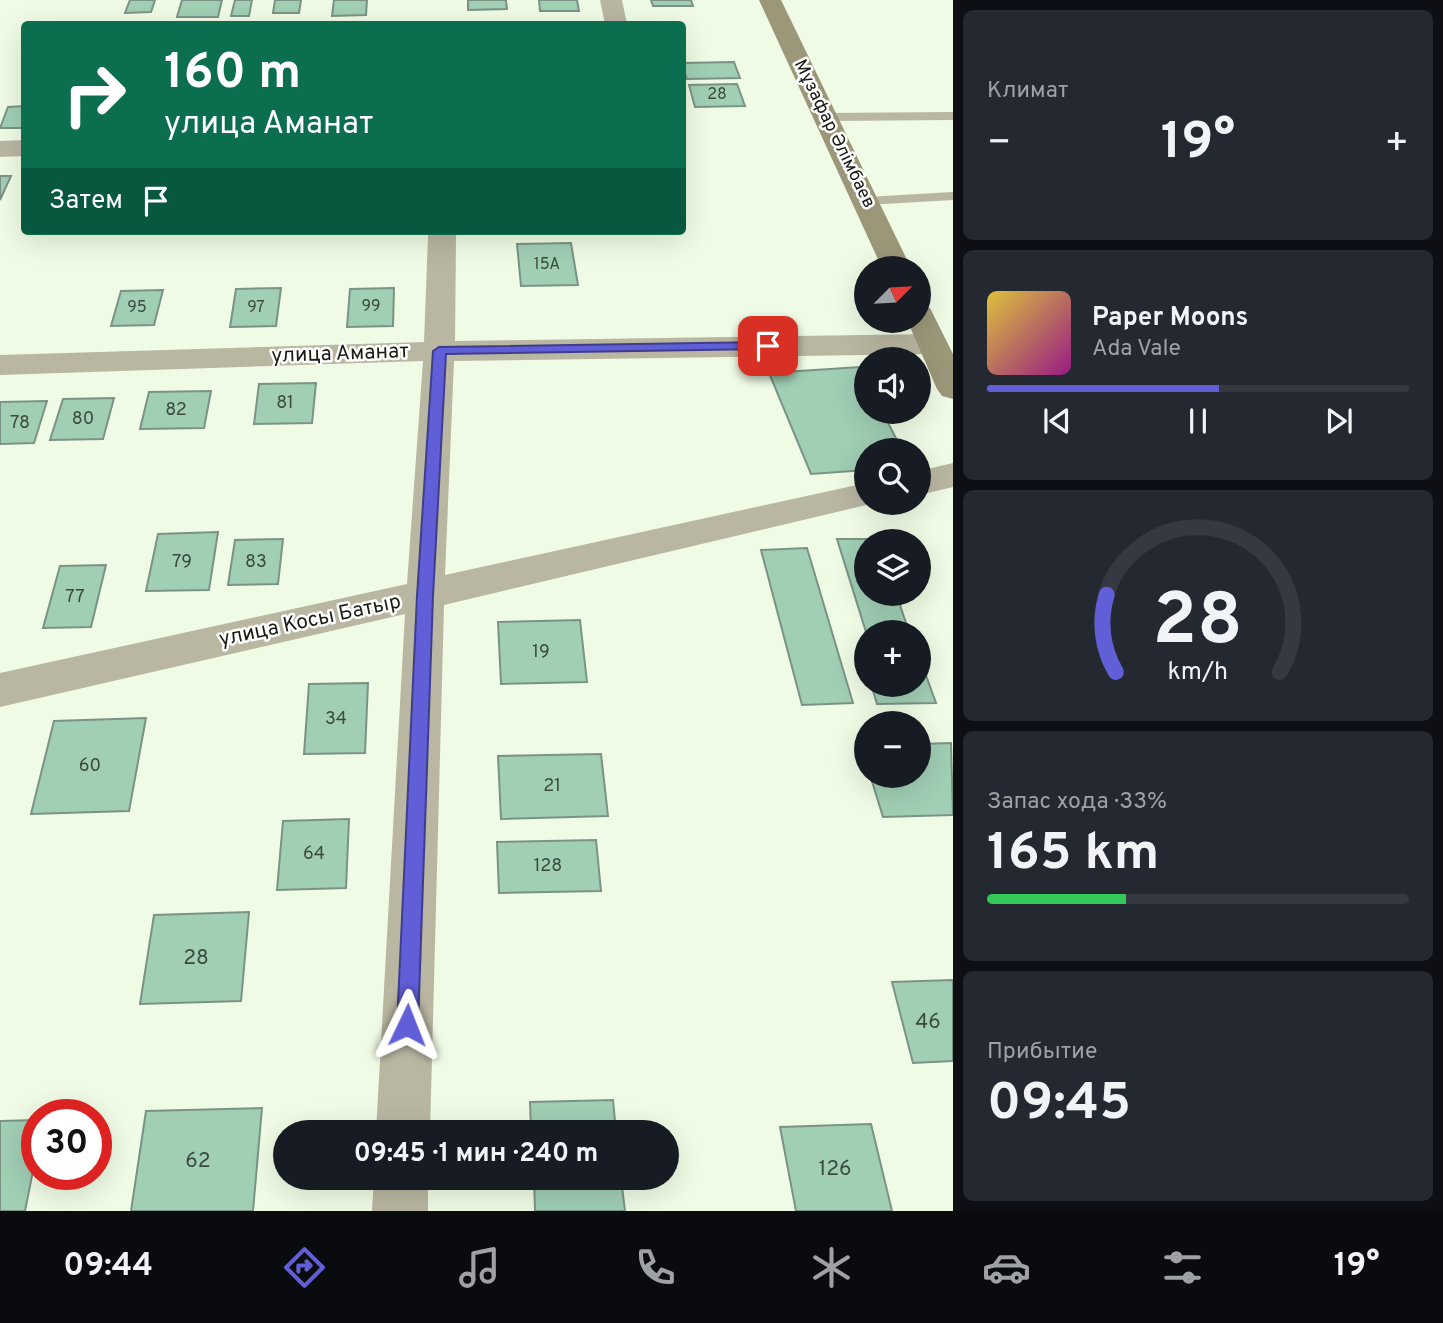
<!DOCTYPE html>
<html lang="ru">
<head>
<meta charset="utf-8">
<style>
  body { margin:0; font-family:Overpass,sans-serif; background:#242831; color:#f1f3f6; height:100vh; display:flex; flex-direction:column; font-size:26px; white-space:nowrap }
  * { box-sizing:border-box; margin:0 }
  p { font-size:23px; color:#9ea1a6 }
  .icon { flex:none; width:38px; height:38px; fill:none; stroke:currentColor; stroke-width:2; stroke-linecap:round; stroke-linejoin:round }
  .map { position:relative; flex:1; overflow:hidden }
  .sheet { display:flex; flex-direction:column; gap:10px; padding:10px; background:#0d0f14; width:490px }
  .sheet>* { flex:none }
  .hud { position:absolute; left:21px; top:21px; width:665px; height:214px; border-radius:7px; box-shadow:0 7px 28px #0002; background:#0b6e4f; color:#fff; overflow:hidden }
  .needle { width:46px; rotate:66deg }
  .buttons { position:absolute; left:854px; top:256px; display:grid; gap:14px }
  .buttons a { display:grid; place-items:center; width:77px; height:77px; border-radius:50%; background:#171b24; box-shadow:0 7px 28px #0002; font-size:35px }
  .speed { position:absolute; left:21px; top:1099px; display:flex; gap:14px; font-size:35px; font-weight:700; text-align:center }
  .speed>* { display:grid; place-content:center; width:91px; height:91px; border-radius:50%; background:#171b24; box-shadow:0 7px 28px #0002; line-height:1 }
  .speed .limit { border:10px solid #d22; background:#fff; color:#111 }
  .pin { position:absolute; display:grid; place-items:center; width:60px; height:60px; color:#fff; margin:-30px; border-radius:14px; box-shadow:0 4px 10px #0006 }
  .me { position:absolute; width:77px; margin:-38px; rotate:2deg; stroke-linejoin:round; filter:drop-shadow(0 0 5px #0008) }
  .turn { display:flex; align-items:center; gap:24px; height:147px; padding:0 28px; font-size:32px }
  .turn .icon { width:91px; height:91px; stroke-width:2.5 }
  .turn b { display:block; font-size:49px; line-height:60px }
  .then { display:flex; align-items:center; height:66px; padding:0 28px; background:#0003; gap:14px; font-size:26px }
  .big { font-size:52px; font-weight:700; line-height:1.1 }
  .sheet .widget { flex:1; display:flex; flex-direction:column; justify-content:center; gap:10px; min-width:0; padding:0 24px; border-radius:10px; background:#242831 }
  .sheet .dial { align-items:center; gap:0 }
  .dial svg { height:182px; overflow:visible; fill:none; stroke:#363941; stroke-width:7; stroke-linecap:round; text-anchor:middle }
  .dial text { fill:#f1f3f6; stroke:none }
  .song { display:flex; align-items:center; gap:21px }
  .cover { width:84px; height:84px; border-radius:10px; background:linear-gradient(135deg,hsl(50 70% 55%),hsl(310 70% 35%)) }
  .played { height:7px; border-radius:4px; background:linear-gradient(90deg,#615fd8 55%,#363941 55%) }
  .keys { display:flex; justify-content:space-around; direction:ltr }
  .heat { display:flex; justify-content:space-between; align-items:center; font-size:38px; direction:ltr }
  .charge { height:10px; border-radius:5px; background:linear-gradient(90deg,#34c759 33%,#363941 0) }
  .trip { position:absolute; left:273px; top:1120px; width:406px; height:70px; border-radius:35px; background:#171b24; box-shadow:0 7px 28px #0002; font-weight:700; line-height:70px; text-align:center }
  .dock { display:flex; height:112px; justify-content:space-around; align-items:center; background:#090b0e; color:#9ea1a6 }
  .dock .icon { width:49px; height:49px }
  .dock .current { color:#615fd8 }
  .dock b { font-size:32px; color:#f1f3f6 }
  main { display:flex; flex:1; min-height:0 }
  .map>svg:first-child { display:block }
  .building { fill:#a0cfb4; stroke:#7b9385; stroke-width:2 }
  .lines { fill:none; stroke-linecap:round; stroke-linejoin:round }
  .lane { fill:#b9b6a2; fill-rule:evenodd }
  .street { fill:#b9b6a2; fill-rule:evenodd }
  .secondary { fill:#9c9779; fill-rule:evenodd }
  .route { fill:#615fd8; stroke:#3f3e8c; stroke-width:2 }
  .labels { text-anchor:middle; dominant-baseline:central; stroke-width:5; stroke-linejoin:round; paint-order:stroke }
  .far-number-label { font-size:16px; fill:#3b4a3d }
  .far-street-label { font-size:18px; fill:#191d15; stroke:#fff }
  .number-label { font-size:18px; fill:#3b4a3d }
  .street-label { font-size:21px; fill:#191d15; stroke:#fff }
  .near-number-label { font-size:21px; fill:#3b4a3d }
</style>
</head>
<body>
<main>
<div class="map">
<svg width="953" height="1211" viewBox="0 0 953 1211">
  <rect width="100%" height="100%" fill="#effbe4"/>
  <path class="building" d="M130,0h25l-4,12 -26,1z
    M182,0h40l-4,17h-41z
    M235,0h17l-3,16h-18z
    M275,0h26l-2,13h-26z
    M334,0h33l-1,15 -34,1z
    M468,0h38l1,9 -39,1z
    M539,0h38l2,11h-39z
    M651,0h40l2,6h-40z
    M734,62l6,16 -53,1 -5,-14v-2z
    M737,84l8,22 -50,1 -6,-22z
    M24,106v22h-24l8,-21z
    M0,176h11l-11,24z
    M571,243l7,42 -57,1 -4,-42z
    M281,288l-5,38 -46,1 6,-38z
    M394,288l-1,38 -46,1 3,-38z
    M163,290l-9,35 -43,1 10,-35z
    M860,367l6,12v32h16l20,39h-36v20l-55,4 -42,-101z
    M316,383l-4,40 -58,1 5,-40z
    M211,391l-7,37 -64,1 9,-37z
    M114,398l-11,41 -53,1 13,-41z
    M47,401l-13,42 -34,1v-42z
    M218,532l-9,58 -63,1 12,-57z
    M283,539l-5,45 -50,1 7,-45z
    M837,539h39l1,2h-11v52h30l13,39h-43z
    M807,548l46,155 -51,2 -41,-155z
    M106,565l-15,62 -48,1 17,-62z
    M580,620l7,62 -86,2 -3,-62z
    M919,656l17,47 -59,1 -6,-20h48z
    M368,683l-3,70 -61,1 5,-70z
    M146,718l-17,93 -98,3 23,-93z
    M951,743l2,72 -70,2 -13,-42h49v-31z
    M601,754l7,62 -107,3 -3,-63z
    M349,819l-3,69 -69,2 6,-69z
    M596,840l5,51 -102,2 -2,-51z
    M249,912l-8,89 -101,3 14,-89z
    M953,980v81l-40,2 -21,-81z
    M613,1100l3,32h-85l-1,-30z
    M262,1108l-9,103h-122l15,-100z
    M37,1120v31l-12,60h-25v-90z
    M871,1124l21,87h-96l-16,-84z
    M534,1178h87l4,33h-90z"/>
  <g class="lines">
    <path class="lane" d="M953,112v8l-127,1 -6,-4 6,-4z
      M953,192v8l-87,5 -7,-4 7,-4z"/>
    <path class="street" d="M600,0h22l5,24h-22z
      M24,140v16l-24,1v-16z
      M431,231h28l-3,5 -1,105 477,-7 11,3 5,7 -5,7 -11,3 -478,7 -9,214 421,-92v19h13l-435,103 -14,527h-54l29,-518 -405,93v-34l407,-89 16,-223 -423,14v-20l424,-13 4,-106z
      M953,463v24l-34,8v-24z
      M374,1178h54v33h-56z"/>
    <path class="secondary" d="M759,0h22l130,268h-29z
      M919,305l11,3 23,46v45l-11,-3 -5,-7 -30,-69h12z"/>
  </g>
  <path class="route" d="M768,342l4,1v6l-326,5 -13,242 -15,429 -3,7 -8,3 -7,-3 -3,-7 20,-429 16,-245 6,-4z"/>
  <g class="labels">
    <g class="far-number-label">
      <text x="717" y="95">28</text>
      <text x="547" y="265">15А</text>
      <text x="371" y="307">99</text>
      <text x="137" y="308">95</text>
      <text x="256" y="308">97</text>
    </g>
    <g class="far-street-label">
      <text transform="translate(834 134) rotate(64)">Мұзафар Әлімбаев</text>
    </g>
    <g class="number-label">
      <text x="285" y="403">81</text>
      <text x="176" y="410">82</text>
      <text x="83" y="419">80</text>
      <text x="20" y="423">78</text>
      <text x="182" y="562">79</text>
      <text x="256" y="562">83</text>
      <text x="75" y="597">77</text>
      <text x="541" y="652">19</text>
      <text x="336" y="719">34</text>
      <text x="90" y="766">60</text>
      <text x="552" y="786">21</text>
      <text x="314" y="854">64</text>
      <text x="548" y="866">128</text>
    </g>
    <g class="street-label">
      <text transform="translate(340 354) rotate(-2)">улица Аманат</text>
      <text transform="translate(310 621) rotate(-12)">улица Косы Батыр</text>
    </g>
    <g class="near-number-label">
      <text x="196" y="958">28</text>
      <text x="928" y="1022">46</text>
      <text x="198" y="1161">62</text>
      <text x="835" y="1169">126</text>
    </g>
  </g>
</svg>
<div class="buttons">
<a><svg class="needle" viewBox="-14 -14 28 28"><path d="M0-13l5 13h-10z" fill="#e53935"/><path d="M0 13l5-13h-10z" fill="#9ea1a6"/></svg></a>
<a><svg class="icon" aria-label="sound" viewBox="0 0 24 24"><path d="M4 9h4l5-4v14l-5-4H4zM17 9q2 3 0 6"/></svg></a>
<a><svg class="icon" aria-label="search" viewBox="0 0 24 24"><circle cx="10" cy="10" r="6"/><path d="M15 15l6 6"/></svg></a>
<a><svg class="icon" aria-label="layers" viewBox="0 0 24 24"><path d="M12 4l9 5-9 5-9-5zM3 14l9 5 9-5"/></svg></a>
<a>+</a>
<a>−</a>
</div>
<div class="speed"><div class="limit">30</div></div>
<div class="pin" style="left:768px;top:346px;background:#d93025"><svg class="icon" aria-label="arrive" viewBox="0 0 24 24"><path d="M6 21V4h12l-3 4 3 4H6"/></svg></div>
<svg class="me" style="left:407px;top:1025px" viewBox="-20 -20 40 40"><path d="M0-17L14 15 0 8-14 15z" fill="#615fd8" stroke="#fff" stroke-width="4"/></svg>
<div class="trip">09:45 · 1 мин · 240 m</div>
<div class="hud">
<div class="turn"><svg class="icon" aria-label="right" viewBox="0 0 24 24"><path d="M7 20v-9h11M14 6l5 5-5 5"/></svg><div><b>160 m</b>улица Аманат</div></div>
<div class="then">Затем<svg class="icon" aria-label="arrive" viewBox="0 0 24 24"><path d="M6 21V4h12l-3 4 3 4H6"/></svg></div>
</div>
</div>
<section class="sheet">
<div class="widget"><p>Климат</p>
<div class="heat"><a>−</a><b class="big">19°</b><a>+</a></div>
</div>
<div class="widget">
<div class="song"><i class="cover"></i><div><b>Paper Moons</b><p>Ada Vale</p></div></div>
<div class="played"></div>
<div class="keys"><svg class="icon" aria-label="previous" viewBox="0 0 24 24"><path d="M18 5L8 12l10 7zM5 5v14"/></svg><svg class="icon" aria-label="pause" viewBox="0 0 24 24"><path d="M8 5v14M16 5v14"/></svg><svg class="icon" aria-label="next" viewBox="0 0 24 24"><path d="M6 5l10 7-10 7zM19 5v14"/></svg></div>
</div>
<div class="widget dial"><svg viewBox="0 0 100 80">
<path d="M14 69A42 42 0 1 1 86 69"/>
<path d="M14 69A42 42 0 0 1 10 35" stroke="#615fd8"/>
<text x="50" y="56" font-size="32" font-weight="700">28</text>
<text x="50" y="72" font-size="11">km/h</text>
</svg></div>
<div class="widget"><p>Запас хода · 33%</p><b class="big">165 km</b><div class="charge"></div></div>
<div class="widget"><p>Прибытие</p><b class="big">09:45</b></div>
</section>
</main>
<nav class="dock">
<b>09:44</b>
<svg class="icon current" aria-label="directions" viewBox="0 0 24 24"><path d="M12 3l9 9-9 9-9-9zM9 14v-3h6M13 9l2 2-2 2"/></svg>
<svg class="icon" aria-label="music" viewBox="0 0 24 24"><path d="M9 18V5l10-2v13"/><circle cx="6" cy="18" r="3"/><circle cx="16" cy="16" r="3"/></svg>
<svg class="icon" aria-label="phone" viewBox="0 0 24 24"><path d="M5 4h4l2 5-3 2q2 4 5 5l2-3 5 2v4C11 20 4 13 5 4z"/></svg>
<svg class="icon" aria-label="climate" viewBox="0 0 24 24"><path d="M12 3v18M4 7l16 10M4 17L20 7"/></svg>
<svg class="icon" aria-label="car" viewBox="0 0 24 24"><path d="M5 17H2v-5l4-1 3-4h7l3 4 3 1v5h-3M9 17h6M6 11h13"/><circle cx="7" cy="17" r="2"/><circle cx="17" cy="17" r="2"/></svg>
<svg class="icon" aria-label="filters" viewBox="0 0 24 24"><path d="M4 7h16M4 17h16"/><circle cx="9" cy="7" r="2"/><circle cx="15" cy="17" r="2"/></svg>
<b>19°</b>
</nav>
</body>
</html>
